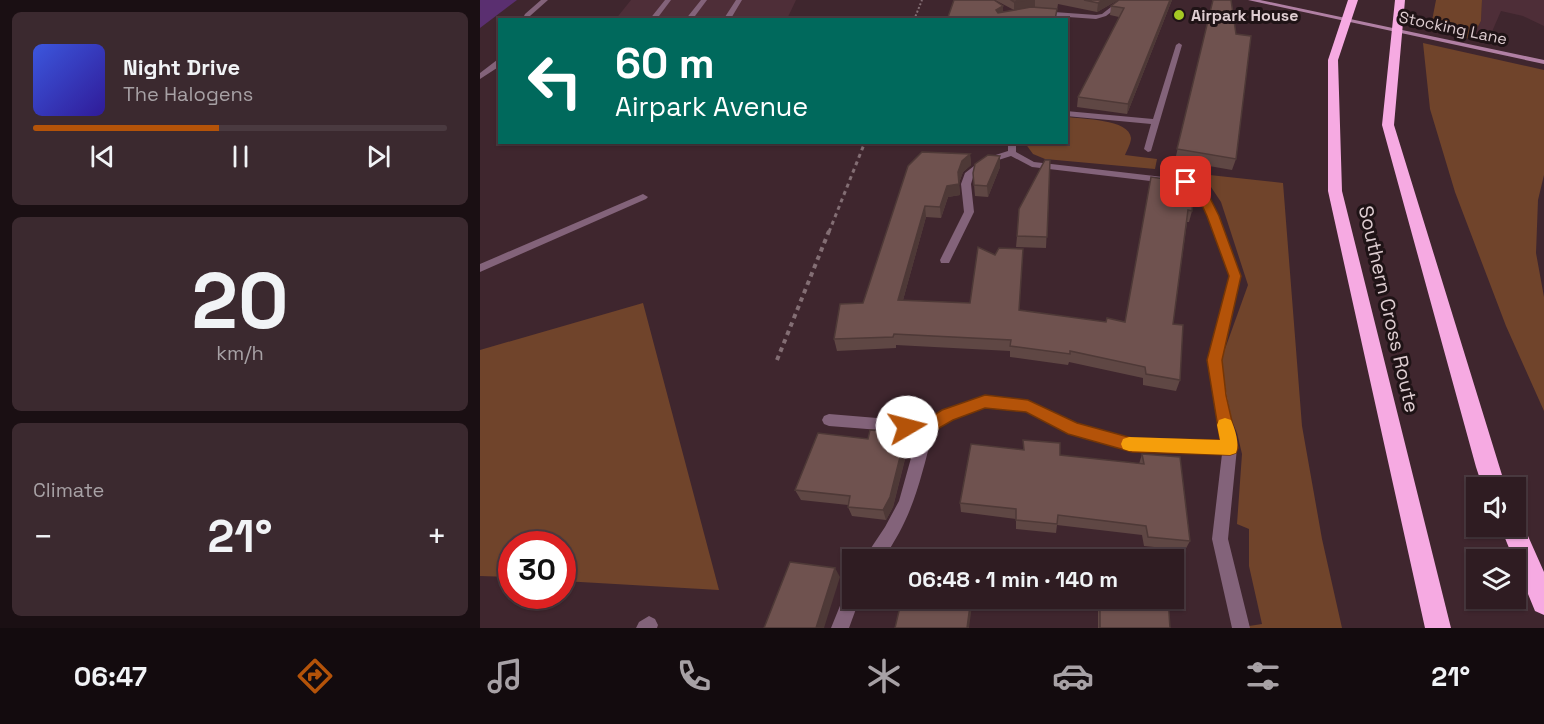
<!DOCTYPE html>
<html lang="en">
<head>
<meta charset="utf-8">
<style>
  body { margin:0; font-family:"Space Grotesk",sans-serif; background:#3b292f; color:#f1f3f6; height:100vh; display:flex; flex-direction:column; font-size:22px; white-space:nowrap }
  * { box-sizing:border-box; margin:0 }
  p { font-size:20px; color:#a7a1a5 }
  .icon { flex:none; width:33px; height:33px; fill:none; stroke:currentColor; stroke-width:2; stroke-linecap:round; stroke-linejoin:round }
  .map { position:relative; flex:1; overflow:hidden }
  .details { display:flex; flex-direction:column; gap:12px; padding:12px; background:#1a0f13; width:480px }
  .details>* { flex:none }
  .hud { position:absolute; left:18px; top:18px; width:570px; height:126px; border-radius:0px; box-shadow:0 2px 4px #0004,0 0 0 2px #4a3a40; background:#00695c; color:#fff; overflow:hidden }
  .controls { position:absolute; left:986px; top:477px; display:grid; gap:12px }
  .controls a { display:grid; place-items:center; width:60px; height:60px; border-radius:0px; background:#2f1c22; box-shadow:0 2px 4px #0004,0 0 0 2px #4a3a40; font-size:30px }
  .speed { position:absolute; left:18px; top:531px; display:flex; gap:12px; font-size:30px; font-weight:700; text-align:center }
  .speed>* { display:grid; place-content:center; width:78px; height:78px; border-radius:50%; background:#2f1c22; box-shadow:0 2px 4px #0004,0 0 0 2px #4a3a40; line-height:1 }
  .speed .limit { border:9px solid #d22; background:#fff; color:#111 }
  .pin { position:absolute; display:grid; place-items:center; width:51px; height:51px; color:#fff; margin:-26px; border-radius:12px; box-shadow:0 3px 9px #0006 }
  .me { position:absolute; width:66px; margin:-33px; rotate:82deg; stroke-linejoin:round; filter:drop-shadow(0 0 4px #0008) }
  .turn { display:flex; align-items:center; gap:21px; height:126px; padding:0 18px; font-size:27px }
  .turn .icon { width:78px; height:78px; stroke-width:2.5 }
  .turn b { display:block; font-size:42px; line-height:51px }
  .big { font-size:45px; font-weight:700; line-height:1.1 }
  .details .widget { flex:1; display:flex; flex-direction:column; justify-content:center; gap:9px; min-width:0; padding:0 21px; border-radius:9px; background:#3b292f }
  .details .dial { align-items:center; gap:0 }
  .dial b { font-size:78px; line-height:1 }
  .song { display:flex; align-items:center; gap:18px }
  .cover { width:72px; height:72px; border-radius:9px; background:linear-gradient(135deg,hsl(230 70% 55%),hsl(250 70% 35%)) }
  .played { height:6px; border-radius:3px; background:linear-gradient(90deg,#b45309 45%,#4a3a40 45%) }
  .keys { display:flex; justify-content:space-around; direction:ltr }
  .heat { display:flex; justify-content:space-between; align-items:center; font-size:33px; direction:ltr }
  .trip { position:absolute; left:362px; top:549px; width:342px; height:60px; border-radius:0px; background:#2f1c22; box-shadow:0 2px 4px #0004,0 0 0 2px #4a3a40; font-weight:700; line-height:60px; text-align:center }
  .tabs { display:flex; height:96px; justify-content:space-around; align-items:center; background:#130b0e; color:#a7a1a5 }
  .tabs .icon { width:42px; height:42px }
  .tabs .selected { color:#b45309 }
  .tabs b { font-size:27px; color:#f1f3f6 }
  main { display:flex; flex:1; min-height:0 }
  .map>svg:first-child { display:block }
  .built { fill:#4e2e38 }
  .green { fill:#70442b }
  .water { fill:#5a2f70 }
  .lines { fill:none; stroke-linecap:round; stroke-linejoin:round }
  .path-far2 { stroke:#836e74; stroke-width:2; stroke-dasharray:2 2; stroke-linecap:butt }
  .path-far1 { stroke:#836e74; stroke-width:3; stroke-dasharray:4 4; stroke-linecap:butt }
  .path { stroke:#836e74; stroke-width:4; stroke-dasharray:4.5 4.5; stroke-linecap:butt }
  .service { fill:#83637a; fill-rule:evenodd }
  .minor { fill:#83637a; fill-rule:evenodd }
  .secondary { fill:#b180a4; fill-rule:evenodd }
  .motorway { fill:#f6aae2; fill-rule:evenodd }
  .wall { fill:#5f4744 }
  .shaded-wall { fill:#4e3937 }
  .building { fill:#6f524f; stroke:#4e3937; stroke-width:1.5 }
  .route { fill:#b45309; stroke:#753606; stroke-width:1.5 }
  .slow { fill:#f59e0b }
  .poi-dot { fill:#a5c823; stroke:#1f1316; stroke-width:2 }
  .labels { text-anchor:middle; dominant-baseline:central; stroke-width:6; stroke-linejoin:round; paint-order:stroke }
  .far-poi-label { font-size:16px; font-weight:bold; fill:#decdd1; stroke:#1f1316; text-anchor:start }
  .far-street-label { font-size:16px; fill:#decdd1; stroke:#1f1316 }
  .street-label { font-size:20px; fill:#decdd1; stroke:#1f1316 }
</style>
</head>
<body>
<main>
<section class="details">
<div class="widget">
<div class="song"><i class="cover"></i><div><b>Night Drive</b><p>The Halogens</p></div></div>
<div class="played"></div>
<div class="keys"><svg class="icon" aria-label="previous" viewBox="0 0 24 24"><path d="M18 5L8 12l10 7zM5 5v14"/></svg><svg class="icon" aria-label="pause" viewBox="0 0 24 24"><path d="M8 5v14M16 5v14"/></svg><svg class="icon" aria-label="next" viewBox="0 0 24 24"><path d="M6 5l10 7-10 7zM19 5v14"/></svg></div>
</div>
<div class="widget dial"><b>20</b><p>km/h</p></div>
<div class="widget"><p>Climate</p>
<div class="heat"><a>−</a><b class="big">21°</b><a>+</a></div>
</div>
</section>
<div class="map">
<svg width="1064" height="628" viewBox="0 0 1064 628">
  <rect width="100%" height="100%" fill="#3f262e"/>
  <path class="built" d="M151,0h165l-9,19 -172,1z
    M1002,0h62v26l-21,-10 -22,-5 -14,32 -16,-4 10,-18z"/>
  <path class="green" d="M956,0h46l-1,21 -10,18 -41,-8z
    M943,43l121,27v105l-6,25 -2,53 8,44v114l-38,-85 -51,-134 -25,-83z
    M587,117c14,2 63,2 64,21 0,5 -4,12 -6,17l32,4 -2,10 -110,-10 -12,-5 -8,-11 41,-1z
    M711,173l92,10 19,243 20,113 20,89h-93v-2l13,-2 -13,-58v-37l-12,-5 5,-70 -5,-21 -12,-29 -4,-22v-22l27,-75 -27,-83 -12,-18z
    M163,303l76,287 -156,-9 -1,-37h-50l-1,33 -31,-1v-226z"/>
  <path class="water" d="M0,0h37l-37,28z"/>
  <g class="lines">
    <path class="path-far2" d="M434,20l8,-20"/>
    <path class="path-far1" d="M349,232l36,-90"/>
    <path class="path" d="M297,360l52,-129"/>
    <path class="service" d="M61,0h7l-18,16 -2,4h-6l3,-6z
      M185,0h6l-15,20h-7z
      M221,0h6l-15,20h-7z
      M256,0h6l-12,20h-7z
      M17,60h3v6l-20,13v-6z
      M163,194l5,3 -2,2 -166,73v-8z"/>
    <path class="minor" d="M640,0h7l-21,16 -10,3 -56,-4 -3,-2 3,-2 56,4 6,-1z
      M699,43l3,2 -31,106 -3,1 -4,-3 7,-25 -85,-8v-5l87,8 23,-74z
      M528,142h8v10l18,10 155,18 16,10 13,26 23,60 -21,84 17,88 -9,91 22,89h-18l-20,-89 10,-85 -89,-3 -65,-18 -42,-21 -41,-4 -32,11 -20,13c-13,49 -20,85 -51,128h-19l22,-33 14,-26 19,-68 -89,-7 -5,-2 -2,-4 2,-4 5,-2 96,8 18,-11 42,-15 43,4 48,24 57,15 89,2 -14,-81 21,-84 -21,-60 -12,-24 -12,-7 -152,-18 -21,-11 -22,7 -15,11 -3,10 3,28 -25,51h-8l-1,-3 24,-48 -3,-28 4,-11 18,-14 25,-8z
      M372,588v10h8l-11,30h-18l15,-37z
      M169,616l6,3 3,6 -1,3h-21l3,-6z"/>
    <path class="secondary" d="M768,0h12l284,60v4z"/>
    <path class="motorway" d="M868,0h10l-20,60 4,131 109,437h-26l-97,-437v-131z
      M915,0h10l-11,125 112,363h-23l-7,-21 -94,-342z
      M1035,516l5,2 24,54v43l-9,-4 -35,-85h15z"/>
  </g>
  <path class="wall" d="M515,0h123l-21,12 -39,-8 -1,6h-1v10h-109l67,-10z
    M692,0l-45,114 -50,-7 1,-10 41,-80 -9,-2 1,-9z
    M733,0l23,159 -4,11 -57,-10z
    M490,154l1,11 -8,7 -4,11 1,12 -12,2 -7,21 -15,-1 -23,83 67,3 25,-48 28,-6 -4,61 87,12h19l26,-145 41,34 -3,11h-2l-14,102 7,56 -4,11 -33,-6v-7l-74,-16 -1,3 -58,-8v-6l-114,-6v3l-59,3 -3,-12 29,-36 45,-137z
    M520,156v11l-12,30 -13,-1 -2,-23z
    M570,160l-4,88 -30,-1 1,-11z
    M426,433l3,10 -16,64 -7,13 -34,-4 -4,-9v-2l-47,-5 -6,-10 73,-51z
    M543,440l37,15 79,9 3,-10 48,87 -5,9 -41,-4 -2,-11 -85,-10 -1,8 -40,-4v-10l-55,-7 -1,-9 63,-53z
    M618,598h70l2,30h-72z"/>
  <path class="shaded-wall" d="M546,0h9v8l-21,3v-9z
    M623,0h15l-21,12 1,-9z
    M690,0h2l-45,114 1,-10z
    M523,6v9l-7,5v-10z
    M490,154l1,11 -8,7 -4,11 -1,-11 4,-11z
    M520,156v11l-12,30 -1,-11z
    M479,184l1,11 -12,2 -7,21 -1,-11 7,-21z
    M445,206l1,11 -26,94 -2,-11z
    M426,433l3,10 -16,64 -7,13 -3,-10z
    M355,568l5,9 -16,51h-8z
    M491,598h2l-4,30h-2z"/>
  <path class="building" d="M474,0h40l9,6 -7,4 2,3 33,-6 26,2 -2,11h-108z
    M531,0h15l-12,2z
    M604,0h19l-5,3z
    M639,0h51l-42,104 -50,-7 46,-89 -13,-2z
    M733,0h18l5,34 15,2 -15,123 -59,-10z
    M442,152l48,2 -8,7 -4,11 1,12 -12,2 -7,21 -15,-1 -27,94 72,3 8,-56 17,8 4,-7 24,1 -4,61 87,12 1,-4 18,4 26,-145 43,6 -2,28 -4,-1 -15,114 10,1 -3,55 -34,-6 -1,-7 -75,-16v3l-60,-8 1,-6 -117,-6 -1,3 -59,2 6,-35 23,-1 45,-137z
    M508,155l12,1 -13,30 -13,-1 -1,-12 2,-9z
    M565,160h5l-3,77 -30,-1 2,-27z
    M390,430l36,3 -16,64 -7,13 -35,-3 2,-11 -55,-6 23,-57 50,6z
    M543,440l37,3v12l84,9 -2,-10 38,3 10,84 -42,-4 -2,-11 -88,-11 -1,9 -41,-4v-11l-56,-6 11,-59 53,6z
    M310,562l45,6 -19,60h-52z
    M422,598h69l-4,30h-72z
    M620,598h68l2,30h-70z"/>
  <path class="route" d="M706,179l20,11 13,26 22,60 -19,84 4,35 12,53 -2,5 -6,2 -98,-3 -64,-18 -42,-22 -41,-4 -32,12 -26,15 -25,-3 -3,-5 3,-5 5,-2 18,1 17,-11 43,-15 43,5 49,23 55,15 88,2 -13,-80 22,-84 -22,-60 -11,-24 -15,-10z"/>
  <path class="slow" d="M745,418l6,2c4,9 9,24 5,33l-6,2 -101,-4 -6,-2 -2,-5 2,-5 6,-2 91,3 -3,-15 2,-5z"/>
  <circle class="poi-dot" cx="699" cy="15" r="6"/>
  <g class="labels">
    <g class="far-poi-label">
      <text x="711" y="15">Airpark House</text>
    </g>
    <g class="far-street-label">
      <text transform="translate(973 28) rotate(12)">Stocking Lane</text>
    </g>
    <g class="street-label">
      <text transform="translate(909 309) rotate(77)">Southern Cross Route</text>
    </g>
  </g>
</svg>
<div class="controls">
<a><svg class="icon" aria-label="sound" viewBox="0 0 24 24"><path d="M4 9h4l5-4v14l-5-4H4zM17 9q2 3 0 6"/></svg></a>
<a><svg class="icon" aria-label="layers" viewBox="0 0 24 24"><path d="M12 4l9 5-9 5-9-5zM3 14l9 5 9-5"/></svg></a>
</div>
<div class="speed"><div class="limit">30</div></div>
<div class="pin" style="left:706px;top:182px;background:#d93025"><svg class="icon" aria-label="arrive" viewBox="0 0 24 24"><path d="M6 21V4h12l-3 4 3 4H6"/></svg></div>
<svg class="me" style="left:427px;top:427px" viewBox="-20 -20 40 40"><circle r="19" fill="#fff"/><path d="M0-13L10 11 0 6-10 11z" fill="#b45309"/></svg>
<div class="trip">06:48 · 1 min · 140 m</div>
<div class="hud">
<div class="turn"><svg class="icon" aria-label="left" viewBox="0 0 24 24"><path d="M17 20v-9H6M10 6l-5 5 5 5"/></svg><div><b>60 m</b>Airpark Avenue</div></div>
</div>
</div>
</main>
<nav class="tabs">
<b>06:47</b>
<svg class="icon selected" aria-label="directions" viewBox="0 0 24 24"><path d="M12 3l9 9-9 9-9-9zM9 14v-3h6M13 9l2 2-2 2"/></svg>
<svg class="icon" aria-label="music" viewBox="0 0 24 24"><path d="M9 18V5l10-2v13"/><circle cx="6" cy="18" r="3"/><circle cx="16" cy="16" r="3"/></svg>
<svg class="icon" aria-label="phone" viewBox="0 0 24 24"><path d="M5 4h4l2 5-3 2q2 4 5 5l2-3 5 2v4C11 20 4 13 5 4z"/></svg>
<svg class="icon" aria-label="climate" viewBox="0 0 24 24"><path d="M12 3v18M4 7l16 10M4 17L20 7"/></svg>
<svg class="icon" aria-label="car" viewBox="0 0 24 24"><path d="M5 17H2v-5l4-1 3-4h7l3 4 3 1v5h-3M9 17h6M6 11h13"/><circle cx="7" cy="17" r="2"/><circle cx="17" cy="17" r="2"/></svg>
<svg class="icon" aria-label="filters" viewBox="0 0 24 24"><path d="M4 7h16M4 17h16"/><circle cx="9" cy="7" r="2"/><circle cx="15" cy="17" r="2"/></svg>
<b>21°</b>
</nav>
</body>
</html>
